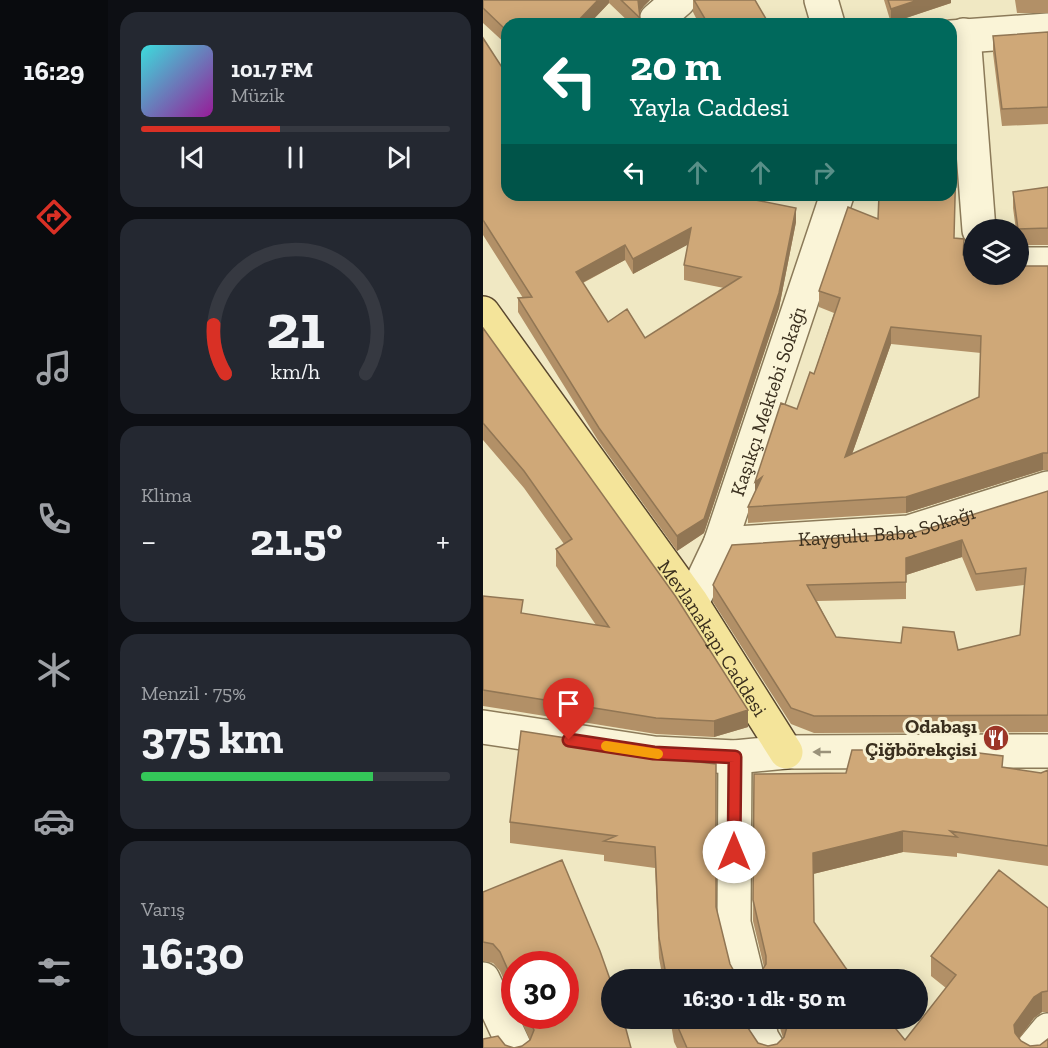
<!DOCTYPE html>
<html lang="tr">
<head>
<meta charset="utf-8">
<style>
  body { margin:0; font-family:"Zilla Slab",serif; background:#242831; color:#f1f3f6; height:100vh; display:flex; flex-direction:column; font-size:22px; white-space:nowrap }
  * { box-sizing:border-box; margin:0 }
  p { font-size:20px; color:#9ea1a6 }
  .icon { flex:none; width:33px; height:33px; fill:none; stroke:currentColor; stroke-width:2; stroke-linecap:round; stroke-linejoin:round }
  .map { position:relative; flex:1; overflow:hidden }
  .drawer { display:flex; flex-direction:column; gap:12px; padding:12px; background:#0d0f14; width:375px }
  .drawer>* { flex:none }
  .banner { position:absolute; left:18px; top:18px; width:456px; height:183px; border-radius:18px; box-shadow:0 3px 15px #0003; background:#00695c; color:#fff; overflow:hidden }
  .controls { position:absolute; left:480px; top:219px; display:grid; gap:12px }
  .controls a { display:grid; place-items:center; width:66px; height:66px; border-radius:50%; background:#171b24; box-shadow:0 3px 15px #0003; font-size:30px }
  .speed { position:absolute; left:18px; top:951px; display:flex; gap:12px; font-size:30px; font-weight:700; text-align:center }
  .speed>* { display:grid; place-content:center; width:78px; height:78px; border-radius:50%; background:#171b24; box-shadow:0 3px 15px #0003; line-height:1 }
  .speed .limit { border:9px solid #d22; background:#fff; color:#111 }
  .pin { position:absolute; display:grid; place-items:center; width:51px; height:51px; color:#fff; margin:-62px -26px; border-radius:50% 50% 50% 0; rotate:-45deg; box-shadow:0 0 6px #0007 }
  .pin .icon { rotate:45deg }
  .me { position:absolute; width:66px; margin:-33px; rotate:0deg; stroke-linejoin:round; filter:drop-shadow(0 0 4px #0008) }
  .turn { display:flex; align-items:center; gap:21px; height:126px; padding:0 30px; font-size:27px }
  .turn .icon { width:78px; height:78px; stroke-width:2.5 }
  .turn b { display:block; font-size:42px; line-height:51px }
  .lanes { display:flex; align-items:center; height:57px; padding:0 30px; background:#0003; justify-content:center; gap:30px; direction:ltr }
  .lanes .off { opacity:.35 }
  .big { font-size:45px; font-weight:700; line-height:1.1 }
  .drawer .tile { flex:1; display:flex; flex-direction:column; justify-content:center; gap:9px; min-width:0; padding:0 21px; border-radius:18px; background:#242831 }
  .drawer .dial { align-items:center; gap:0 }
  .dial svg { height:156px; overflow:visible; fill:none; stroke:#363941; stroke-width:7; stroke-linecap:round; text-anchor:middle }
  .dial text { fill:#f1f3f6; stroke:none }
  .song { display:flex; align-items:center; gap:18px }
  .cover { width:72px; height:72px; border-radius:9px; background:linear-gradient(135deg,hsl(180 70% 55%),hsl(300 70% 35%)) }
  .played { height:6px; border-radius:3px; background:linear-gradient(90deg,#d93025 45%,#363941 45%) }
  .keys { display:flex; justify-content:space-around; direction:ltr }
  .heat { display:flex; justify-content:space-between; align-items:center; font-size:33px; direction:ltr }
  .charge { height:9px; border-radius:4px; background:linear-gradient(90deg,#34c759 75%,#363941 0) }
  .trip { position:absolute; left:118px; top:969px; width:327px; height:60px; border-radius:30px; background:#171b24; box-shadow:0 3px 15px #0003; font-weight:700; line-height:60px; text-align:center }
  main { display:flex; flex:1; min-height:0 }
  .tab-bar { display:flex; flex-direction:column; width:108px; justify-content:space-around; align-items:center; background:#090b0e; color:#9ea1a6 }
  .tab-bar .icon { width:42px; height:42px }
  .tab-bar .on { color:#d93025 }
  .tab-bar b { font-size:27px; color:#f1f3f6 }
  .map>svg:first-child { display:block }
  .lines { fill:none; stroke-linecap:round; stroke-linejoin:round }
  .minor-casing { stroke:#8b7a59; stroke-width:36 }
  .major-casing { stroke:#59472e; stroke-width:36 }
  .minor { stroke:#faf4d7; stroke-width:33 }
  .major { stroke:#f4e49a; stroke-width:33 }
  .wall { fill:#b29067; fill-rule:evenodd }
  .shaded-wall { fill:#917654 }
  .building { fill:#cfa878; stroke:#917654; stroke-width:1.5; fill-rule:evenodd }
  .oneway { fill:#9a927a }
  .route-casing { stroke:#8d1f18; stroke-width:15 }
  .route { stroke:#d93025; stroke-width:10 }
  .slow { stroke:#f59e0b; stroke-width:10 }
  .labels { text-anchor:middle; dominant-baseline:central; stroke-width:6; stroke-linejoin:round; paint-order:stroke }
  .street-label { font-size:20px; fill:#3a2f1e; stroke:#f7f1d3 }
  .poi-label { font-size:20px; font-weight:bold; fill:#3a2f1e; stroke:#f7f1d3; text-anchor:end }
</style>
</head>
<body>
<main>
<nav class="tab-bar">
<b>16:29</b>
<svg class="icon on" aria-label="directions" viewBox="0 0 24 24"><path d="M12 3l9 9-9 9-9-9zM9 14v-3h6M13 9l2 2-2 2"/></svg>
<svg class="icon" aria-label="music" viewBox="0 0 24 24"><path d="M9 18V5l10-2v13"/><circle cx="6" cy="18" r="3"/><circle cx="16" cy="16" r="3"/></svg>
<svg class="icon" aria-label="phone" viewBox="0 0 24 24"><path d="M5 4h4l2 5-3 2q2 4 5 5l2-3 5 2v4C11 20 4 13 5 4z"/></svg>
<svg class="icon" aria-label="climate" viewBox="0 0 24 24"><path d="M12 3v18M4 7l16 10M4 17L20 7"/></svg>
<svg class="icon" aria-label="car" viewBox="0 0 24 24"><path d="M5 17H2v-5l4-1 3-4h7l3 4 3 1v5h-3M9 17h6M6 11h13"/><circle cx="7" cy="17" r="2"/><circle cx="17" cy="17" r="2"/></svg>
<svg class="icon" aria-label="filters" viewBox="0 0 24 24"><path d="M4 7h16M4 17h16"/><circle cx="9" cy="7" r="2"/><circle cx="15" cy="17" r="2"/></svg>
</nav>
<section class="drawer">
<div class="tile">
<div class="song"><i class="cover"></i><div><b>101.7 FM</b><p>Müzik</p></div></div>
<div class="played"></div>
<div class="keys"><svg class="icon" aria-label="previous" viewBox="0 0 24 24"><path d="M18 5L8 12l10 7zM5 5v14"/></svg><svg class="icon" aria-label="pause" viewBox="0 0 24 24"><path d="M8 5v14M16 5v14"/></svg><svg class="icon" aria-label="next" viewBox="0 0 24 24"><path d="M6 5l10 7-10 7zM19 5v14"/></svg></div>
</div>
<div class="tile dial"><svg viewBox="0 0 100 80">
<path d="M14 69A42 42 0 1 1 86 69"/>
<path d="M14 69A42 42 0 0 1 8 44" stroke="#d93025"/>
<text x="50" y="56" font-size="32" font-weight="700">21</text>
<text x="50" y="72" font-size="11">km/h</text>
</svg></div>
<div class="tile"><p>Klima</p>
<div class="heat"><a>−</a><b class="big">21.5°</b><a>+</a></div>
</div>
<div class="tile"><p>Menzil · 75%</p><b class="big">375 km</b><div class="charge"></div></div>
<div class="tile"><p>Varış</p><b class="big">16:30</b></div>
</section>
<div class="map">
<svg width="565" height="1048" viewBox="0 0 565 1048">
  <rect width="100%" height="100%" fill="#f0e8c3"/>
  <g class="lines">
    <g class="minor-casing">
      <g id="minor">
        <path d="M338,0l7,24"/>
        <path d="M173,20l23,-20"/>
        <path d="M481,35l15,195"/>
        <path d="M468,37l97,-7"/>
        <path d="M536,264h29"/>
        <path id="s1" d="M237,544l189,-12 139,-44"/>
        <path id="s2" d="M209,603l28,-59 117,-349"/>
        <path d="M0,727l171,26 81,4 51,-5 262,-1"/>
        <path d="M252,757l-1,166 14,57"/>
        <path d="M0,979l32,69"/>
        <path d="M274,1018l5,20 6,10"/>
        <path d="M550,1048l15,-18"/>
      </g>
    </g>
    <g class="major-casing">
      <g id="major">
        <path id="s3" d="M0,313l209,290 94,149"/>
      </g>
    </g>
    <use href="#minor" class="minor"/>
    <use href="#major" class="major"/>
  </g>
  <path class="wall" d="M0,0h167l-6,6 -5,7 1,11h-9l-22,-21 -20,21h-82v21l-24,-22z
    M210,0h62l14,24h-70l-6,-12z
    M401,0h67v3l-60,20z
    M532,0h33v13h-31z
    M565,32v92l-46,2 -9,-73v-17z
    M0,38l24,157 228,1 61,26 -17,86 -75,225 -27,18 -78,-109 -81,-130v-14h5l-40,-63zM205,244l-4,21v15l40,8 -79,50 -37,-16 -25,-39 42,-23 8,14z
    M565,187v58h-29v-15h-3l-3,-22v-16z
    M395,219l77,19 9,17 9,19 75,-8v204h-5l-137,43 -158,10v-16l49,-98 17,-35 20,-61 -15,-6v-16zM408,344l90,9 -2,44 -127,57z
    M0,328l265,399 -34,10 -58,-3 -173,-28v-110l40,18 73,11 -40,-59v-17l8,-5 -40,-56 -41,-48z
    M565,491v241l-234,1 -23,-9 -78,-122v-17l201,-52zM479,557l14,34 48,-6 -4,50 -62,15 -122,-13 -19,-36 89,-2v-24z
    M135,753l98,154 14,57 5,9 8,5h9l9,-6 3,-5 -11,-46 1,-147 92,-1 157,-5 38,5 7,-3v96l-91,-13v4l-54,-5 -90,22 1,48 31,45 10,13h-192l-4,-22 -4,-90 -51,-7v-6l-94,-12v-21z
    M0,892l148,156h-148l22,-3 9,3 8,-2 8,-6 -11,-24h46l-50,-52v41l-15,-34 -7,-8 -10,-2z
    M565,908v104h-6l-8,6 -15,21 2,2 9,5 18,2h-371l-3,-6 -4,-24h73l1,4 14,21 10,3 9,-2 6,-6 -6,-20h110l18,22 41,-52 -15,-12v-20z"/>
  <path class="shaded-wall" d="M115,0h11v3l-20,21h-14z
    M155,0h12l-6,6 -6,8z
    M435,0h33v3l-60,20v-14z
    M313,208v14l-17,86 -75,225 -27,18v-15z
    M208,228v15l-58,31v-15z
    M142,245v15l-49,26v-14z
    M408,327v17l-46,130v-17z
    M560,453v17l-137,43v-16z
    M279,477l-7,22v-17z
    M479,540v17l-56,18v-17z
    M265,710v17l-34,10v-16z
    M135,746v20l-16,-15z
    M420,831v21l-90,22v-21z
    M559,992v20l-8,6 -20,27v-20l20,-28z"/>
  <path class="building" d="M0,0h115l-23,24h-68v7l-24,-23z
    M138,0h17l2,18z
    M211,0h61l14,24h-61z
    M405,0h30l-27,9z
    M565,32v75l-46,2 -9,-73z
    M0,38l24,37v120h228v1l61,12 -17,85 -75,226 -27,17 -78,-108 -81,-130 14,-1 -49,-77zM208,228l-7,37 57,12 -96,61 -18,-29 -19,13 -32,-50 49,-27 8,14z
    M468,108h1l4,52 -2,78 10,1 -1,16 10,2v17h46v-8h29v187h-5l-137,44 -158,10 14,-30 -7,5 26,-79 16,6 13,-37 4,2 26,-76 -21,-7 29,-84 30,12 1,-24h72zM408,327l90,9 -2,61 -134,60z
    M565,187v41l-30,1 -5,-37z
    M0,328l193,269 72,113 -34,11 -58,-3 -173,-28v-94l40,4 -2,13 88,14 -53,-78 16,-10 -48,-68 -41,-48z
    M565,491v224l-234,1 -23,-8 -78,-123 19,-40 182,-12zM479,540l14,34 50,-6 -6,67 -62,15 -4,-18 -51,-5 -2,16 -65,-6 -29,-52 99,-3v-24z
    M38,731l97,15 -16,5 114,13v143l14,57 5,9 8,5h9l9,-6 5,-8v-8l-13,-56 1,-126 92,-1 6,-23h102l49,6 -1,11 39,6 7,-3v76l-98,-15 7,6 -54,-6 -90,22 1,69 31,45 10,13h-188l-8,-42 -4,-91 -51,-6 12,-5 -106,-14z
    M79,860l38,91 12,34v33h11l8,30h-148v-9l15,-3 7,9 9,3 8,-2 8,-6 4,-10 -7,-14h38v-52h-50v22l-15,-34 -7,-8 -10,-2v-50z
    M516,870l49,38v83l-6,1 -8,5 -20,28 1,8 6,8 9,5 10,-1 8,-6v9h-361l-13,-30h69l1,4 14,21 10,3 9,-2 7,-7 3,-10 -3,-9h103l18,22 51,-65 -25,-19z"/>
  <defs><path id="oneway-solid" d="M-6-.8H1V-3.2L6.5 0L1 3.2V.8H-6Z" transform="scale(1.5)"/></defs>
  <use class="oneway" href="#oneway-solid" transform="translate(339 752) rotate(180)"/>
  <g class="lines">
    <g class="route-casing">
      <path id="route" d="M86,740l85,13 81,4 -1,95"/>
    </g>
    <use href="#route" class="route"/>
    <path class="slow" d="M123,746l52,8"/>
  </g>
  <defs>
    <g id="restaurant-disc" transform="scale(1.35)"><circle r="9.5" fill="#9c3527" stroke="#f7f1d3"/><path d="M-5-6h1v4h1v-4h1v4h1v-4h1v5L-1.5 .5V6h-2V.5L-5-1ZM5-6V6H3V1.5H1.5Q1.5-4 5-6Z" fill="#fff"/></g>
  </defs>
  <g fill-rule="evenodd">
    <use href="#restaurant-disc" x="513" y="738"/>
  </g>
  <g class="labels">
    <g class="street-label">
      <text stroke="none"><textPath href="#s2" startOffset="216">Kaşıkçı Mektebi Sokağı</textPath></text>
      <text stroke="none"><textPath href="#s1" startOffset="168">Kaygulu Baba Sokağı</textPath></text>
      <text stroke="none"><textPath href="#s3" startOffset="398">Mevlanakapı Caddesi</textPath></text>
    </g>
    <g class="poi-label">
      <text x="494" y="726">Odabaşı<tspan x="494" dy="23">Çiğbörekçisi</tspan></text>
    </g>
  </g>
</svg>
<div class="controls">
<a><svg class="icon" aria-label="layers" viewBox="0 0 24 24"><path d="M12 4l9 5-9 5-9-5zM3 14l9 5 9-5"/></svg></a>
</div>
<div class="speed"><div class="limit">30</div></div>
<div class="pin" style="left:86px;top:740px;background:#d93025"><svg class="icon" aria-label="arrive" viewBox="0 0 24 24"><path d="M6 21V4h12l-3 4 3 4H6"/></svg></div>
<svg class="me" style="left:251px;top:852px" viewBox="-20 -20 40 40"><circle r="19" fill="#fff"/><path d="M0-13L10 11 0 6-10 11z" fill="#d93025"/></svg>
<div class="trip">16:30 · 1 dk · 50 m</div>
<div class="banner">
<div class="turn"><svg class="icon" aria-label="left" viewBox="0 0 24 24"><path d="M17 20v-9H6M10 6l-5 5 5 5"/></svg><div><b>20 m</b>Yayla Caddesi</div></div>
<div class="lanes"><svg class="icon" aria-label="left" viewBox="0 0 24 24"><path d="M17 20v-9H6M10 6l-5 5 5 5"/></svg><svg class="icon off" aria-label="ahead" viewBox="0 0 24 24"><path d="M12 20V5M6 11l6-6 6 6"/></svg><svg class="icon off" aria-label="ahead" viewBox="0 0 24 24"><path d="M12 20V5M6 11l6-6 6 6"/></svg><svg class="icon off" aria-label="right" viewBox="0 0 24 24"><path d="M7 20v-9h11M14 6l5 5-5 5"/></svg></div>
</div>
</div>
</main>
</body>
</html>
